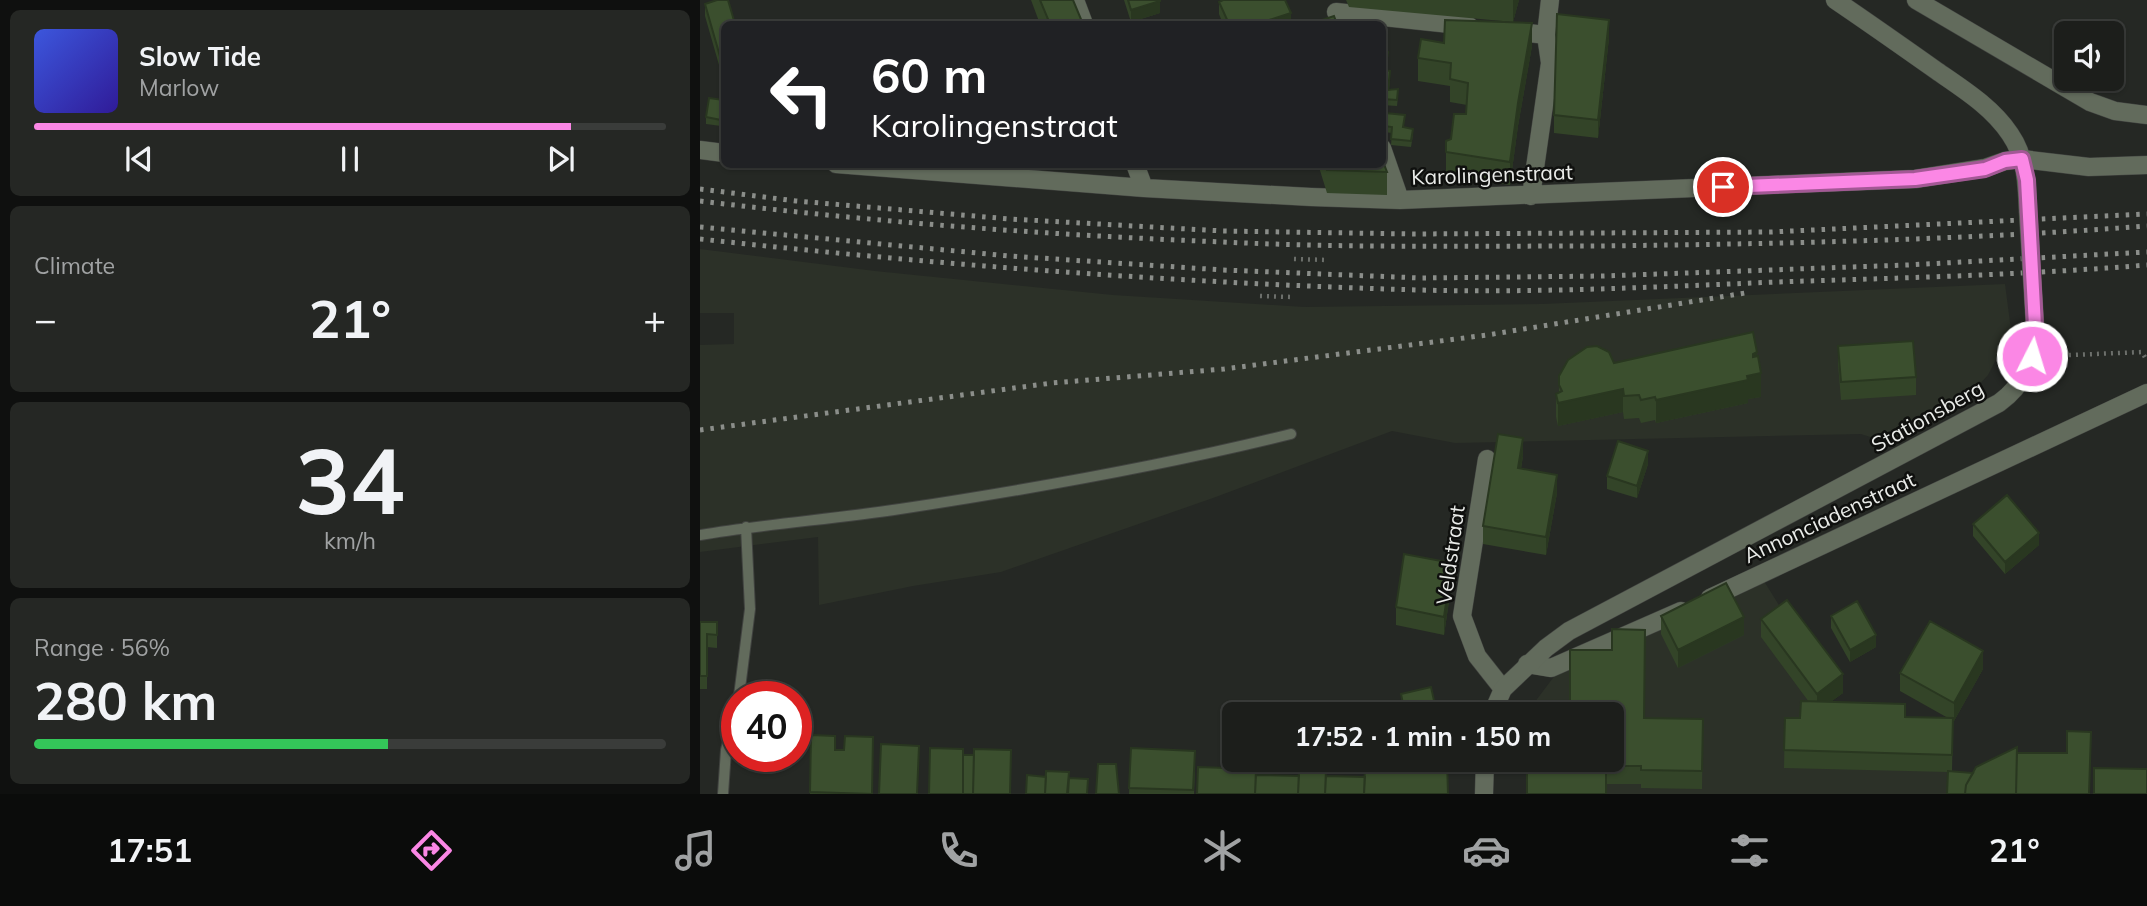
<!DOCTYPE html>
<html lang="en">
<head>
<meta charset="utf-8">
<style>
  body { margin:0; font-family:Mulish,sans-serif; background:#252724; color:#f1f3f6; height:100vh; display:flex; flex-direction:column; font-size:26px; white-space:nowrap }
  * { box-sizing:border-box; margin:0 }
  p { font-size:23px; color:#a0a2a3 }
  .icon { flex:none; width:38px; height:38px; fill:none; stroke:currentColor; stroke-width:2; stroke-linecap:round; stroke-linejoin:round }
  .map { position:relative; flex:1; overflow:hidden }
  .drawer { display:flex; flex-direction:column; gap:10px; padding:10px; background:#0f100f; width:700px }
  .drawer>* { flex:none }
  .hud { position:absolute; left:21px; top:21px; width:665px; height:147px; border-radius:10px; box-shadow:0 2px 5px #0004,0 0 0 2px #3a3c3a; background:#202124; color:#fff; overflow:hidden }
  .controls { position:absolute; left:1354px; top:21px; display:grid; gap:14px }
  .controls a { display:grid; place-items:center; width:70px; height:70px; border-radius:10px; background:#1c1e1b; box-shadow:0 2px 5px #0004,0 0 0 2px #3a3c3a; font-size:35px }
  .speed { position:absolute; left:21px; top:681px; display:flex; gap:14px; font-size:35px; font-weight:700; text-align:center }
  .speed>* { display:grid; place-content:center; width:91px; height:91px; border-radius:50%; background:#1c1e1b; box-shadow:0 2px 5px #0004,0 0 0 2px #3a3c3a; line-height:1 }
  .speed .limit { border:10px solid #d22; background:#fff; color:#111 }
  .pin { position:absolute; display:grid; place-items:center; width:60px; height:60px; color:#fff; margin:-30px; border:4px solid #fff; border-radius:50%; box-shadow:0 2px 7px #0007 }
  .me { position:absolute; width:77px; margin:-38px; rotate:5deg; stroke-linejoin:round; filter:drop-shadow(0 0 5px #0008) }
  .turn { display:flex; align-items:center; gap:24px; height:147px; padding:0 35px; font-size:32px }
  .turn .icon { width:91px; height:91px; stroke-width:2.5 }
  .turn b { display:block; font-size:49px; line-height:60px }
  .big { font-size:52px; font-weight:700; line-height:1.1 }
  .drawer .tile { flex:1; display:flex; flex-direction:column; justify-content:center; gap:10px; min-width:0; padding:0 24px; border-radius:10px; background:#252724 }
  .drawer .dial { align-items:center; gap:0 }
  .dial b { font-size:91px; line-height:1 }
  .song { display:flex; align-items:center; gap:21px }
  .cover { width:84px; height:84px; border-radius:10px; background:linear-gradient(135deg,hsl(230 70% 55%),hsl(250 70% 35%)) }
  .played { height:7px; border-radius:4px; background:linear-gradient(90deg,#fb87e5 85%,#3a3c3a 85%) }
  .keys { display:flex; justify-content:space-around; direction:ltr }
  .heat { display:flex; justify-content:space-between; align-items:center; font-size:38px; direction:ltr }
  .charge { height:10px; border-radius:5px; background:linear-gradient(90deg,#34c759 56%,#3a3c3a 0) }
  .trip { position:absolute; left:522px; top:702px; width:402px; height:70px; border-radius:10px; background:#1c1e1b; box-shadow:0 2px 5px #0004,0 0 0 2px #3a3c3a; font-weight:700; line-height:70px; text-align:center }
  .dock { display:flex; height:112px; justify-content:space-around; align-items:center; background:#0b0c0b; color:#a0a2a3 }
  .dock .icon { width:49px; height:49px }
  .dock .active { color:#fb87e5 }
  .dock b { font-size:32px; color:#f1f3f6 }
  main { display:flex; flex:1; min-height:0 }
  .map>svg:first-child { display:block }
  .built { fill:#2c3128 }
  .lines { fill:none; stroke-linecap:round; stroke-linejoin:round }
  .service-casing { stroke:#414340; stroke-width:12 }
  .minor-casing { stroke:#414340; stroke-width:19 }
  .tertiary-casing { stroke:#414340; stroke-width:19 }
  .path { stroke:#6c6f6b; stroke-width:4.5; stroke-dasharray:2 5; stroke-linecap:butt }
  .service { stroke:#626b5c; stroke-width:10 }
  .minor { stroke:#626b5c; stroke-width:18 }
  .tertiary { stroke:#626b5c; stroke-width:18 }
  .rail { stroke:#8b8e8a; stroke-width:5; stroke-dasharray:3.5 7; stroke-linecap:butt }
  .tertiary-bridge-casing { stroke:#414340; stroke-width:19; stroke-linecap:butt }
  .tertiary-bridge { stroke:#626b5c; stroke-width:18 }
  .wall { fill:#334428 }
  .shaded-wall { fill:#293720 }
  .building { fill:#3b4f2e; stroke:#293720; stroke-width:2 }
  .route-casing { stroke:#a35895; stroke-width:18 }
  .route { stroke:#fb87e5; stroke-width:12 }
  .labels { text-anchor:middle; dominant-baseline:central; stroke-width:5; stroke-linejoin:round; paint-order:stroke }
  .street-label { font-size:21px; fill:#eaece9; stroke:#0f100e }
</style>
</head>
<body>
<main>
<section class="drawer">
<div class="tile">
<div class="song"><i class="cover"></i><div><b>Slow Tide</b><p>Marlow</p></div></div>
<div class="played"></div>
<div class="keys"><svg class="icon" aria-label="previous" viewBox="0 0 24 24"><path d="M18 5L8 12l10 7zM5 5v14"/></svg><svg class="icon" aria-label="pause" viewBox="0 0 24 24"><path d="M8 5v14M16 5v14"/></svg><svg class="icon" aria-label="next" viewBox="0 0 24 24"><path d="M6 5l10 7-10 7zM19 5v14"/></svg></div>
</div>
<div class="tile"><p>Climate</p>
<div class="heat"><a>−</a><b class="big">21°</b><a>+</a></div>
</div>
<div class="tile dial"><b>34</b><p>km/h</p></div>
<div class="tile"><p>Range · 56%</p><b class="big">280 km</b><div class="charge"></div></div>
</section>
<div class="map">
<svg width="1447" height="794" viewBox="0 0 1447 794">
  <rect width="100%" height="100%" fill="#252824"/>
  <path class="built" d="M0,249l175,22 238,24 191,12 238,-3 463,-20 6,46 -23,45 -15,16 -17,13 -70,38 -25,-8 -406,9 -63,-12 -179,67 -212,74 -88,14 -94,19 -1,-68 -118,15v-207l34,-1v-31h-34z
    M1062,578l25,40 56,75 -26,19 136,24 -4,58h-422l85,-34v-46h-84v-3l31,-41z"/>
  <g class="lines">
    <g class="service-casing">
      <path id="service" d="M0,535c66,-11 134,-16 200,-26 132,-20 262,-43 391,-75
        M39,696l11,-87 -4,-82
        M23,794l3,-44 11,-44"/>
    </g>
    <g class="minor-casing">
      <path id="minor" d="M375,0l9,24
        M1216,0l174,102 25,9 32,4
        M636,12l133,14
        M810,31l36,4
        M682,148l18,52
        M0,150l24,3
        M136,164l308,24 167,9 89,3 515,-21 70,-11 20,-7 17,-2 67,8 58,-2
        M435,164l9,24
        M831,196l19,-133 -4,-28 4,-35
        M787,459l-25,157 15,40 26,33
        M1010,598l437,-205
        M827,664l24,4 130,-57"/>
    </g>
    <g class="tertiary-casing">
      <path id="tertiary" d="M1135,0c34,23 68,47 102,71 26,18 55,36 73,63 16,23 17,50 18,77
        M792,714l11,-25 43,-41 23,-17 430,-228c29,-21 32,-43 36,-77
        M784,794l1,-34"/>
    </g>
    <path class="path" d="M594,259l34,1
      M560,296l33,1
      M1348,356l94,-4 5,9"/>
    <use href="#service" class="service"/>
    <use href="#minor" class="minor"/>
    <use href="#tertiary" class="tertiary"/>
    <path class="rail" d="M0,189l96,12 214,18 213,12 191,3 357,-2 376,-18
      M0,201c173,21 348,34 523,41 123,6 247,4 371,4 184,-2 369,-6 553,-20
      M0,227l309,29 214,14 198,8 183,-2 303,-11 240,-13
      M0,239c239,26 479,44 719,51 119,3 238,-3 357,-8 123,-4 248,-7 371,-17
      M0,430l352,-47 172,-14 263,-34 264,-43"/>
    <g class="tertiary-bridge-casing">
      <path id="tertiary-bridge" d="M1328,211l7,115"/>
    </g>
    <use href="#tertiary-bridge" class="tertiary-bridge"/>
  </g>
  <path class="wall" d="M28,0l-7,72 -16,-56v-12z
    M331,0h42l10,24h-43z
    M424,0h36v13l-29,9z
    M646,0h173l-6,22 -164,-15z
    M519,2l72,22h-68l-4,-10z
    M682,30l1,21 5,7 -2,12 4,7 -1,13 9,6 -1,10 -15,-1z
    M909,38l-11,100 -44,-5v-18z
    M744,43l88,3 -14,80 -8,59 -64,-10v-34l5,-2 15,-25 1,-9 -17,-3v-16l-32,-5v-23z
    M24,100l-3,26 -15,-2v-7z
    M684,126l20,2 9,7 -2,12 -20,-2 1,-12 -8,-1z
    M618,164h64l5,8v23l-60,-2z
    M1138,346l78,31v18l-75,5 -3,-36z
    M1057,356l4,41 -13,2v4l-92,20 -1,-3 -14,3 -2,-5 -15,1 -1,-7 -65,14 -2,-9v-23l3,-1v-17l55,-13z
    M823,456l-2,13 36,24 -11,62 -63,-11v-18z
    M948,464l-11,34 -30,-9v-13z
    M1273,524l66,21 -34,29 -32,-38z
    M752,581l-8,54 -48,-10v-18z
    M961,616l83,19 -66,33 -17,-34z
    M1131,616l45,31 -26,15 -19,-34z
    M1061,619l82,74 -13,9 75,15 43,1 -48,-27v-18l83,-4 -29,52h-1l-1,50 21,2 44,-20 72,41 -141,-22 -164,-4 1,-50h15l9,-16 -48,-65z
    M0,622h17v26l-10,-1v42h-7z
    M701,694l36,20h-34l-2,-8z
    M944,718l59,1 -1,70 -61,-1v-4h-35l-79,10z
    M111,735l24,15 37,44h-62z
    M431,748l64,21 -1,25h-65z"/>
  <path class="shaded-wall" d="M813,0h6l-6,22z
    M460,1v12l-29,9v-12z
    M591,13v11h-34z
    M909,20v18l-11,100v-18z
    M832,23v23l-14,80 -8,59v-23l8,-59z
    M24,59v12l-3,1v-12z
    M1057,352v22l4,-1v24l-13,2v4l-92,20v-23l91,-24 6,-22z
    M923,389v23l-65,14v-23z
    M823,438v18l-5,30v-18z
    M948,451v13l-11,34v-12z
    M857,475v18l-11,62v-18z
    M1339,533v12l-34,29v-12z
    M752,563v18l-8,54v-18z
    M1044,617v18l-66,33v-18z
    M1176,635v12l-26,15v-12z
    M1283,651v18l-29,52v-18z
    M1143,674v19l-26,19v-18z"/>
  <path class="building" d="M17,0h11l7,24h-11v35l-3,1 -16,-56z
    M340,0h33l10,24h-33z
    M428,0h32v1l-29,9z
    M523,0h62l6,13 -34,11h-28l-10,-22z
    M857,14l52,6 -11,100 -44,-5z
    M634,16l3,8h-27z
    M745,20l87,3 -14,80 -8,59 -64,-10v-11l5,-2 3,-25h12l2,-31 -18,-4 1,-16 -33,-5 3,-19 23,4z
    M682,51l6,1 -3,18 5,1 -2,19 10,-1 -1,11 -15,-1z
    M9,98l15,2 -3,20 -15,-3z
    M685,113l20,2 -2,12 10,2 -2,12 -20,-2 1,-12 -8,-1z
    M682,159l5,13 -60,-2 -2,-6h57z
    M1053,332l4,20 -4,2v3l5,-1 3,17 -14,3 1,4 -92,20 -1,-3 -14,3 -2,-5 -15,1 -1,-7 -65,14 -2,-9 6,-3 -3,-6v-9l9,-16 19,-13 10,-1 12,6 5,11z
    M1213,341l3,36 -75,5 -3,-36z
    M798,434l25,4 -5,30 39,7 -11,62 -63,-11z
    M918,441l30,10 -11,35 -30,-10z
    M1307,495l32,38 -34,29 -32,-38z
    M704,554l48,9 -8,54 -48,-10z
    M1026,583l18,34 -66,33 -17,-34z
    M1087,600l56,74 -26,20 -56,-75z
    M1157,601l19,34 -26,15 -19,-34z
    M1230,621l53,30 -29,52 -54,-30z
    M0,622h17v13l-10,-1v42h-7z
    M912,629l33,1 -1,88 59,1 -1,52 -61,-1v-4h-35v28h-79v-34h85v-46h-42v-64h42z
    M731,687l6,27h-32l-4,-20z
    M1101,701l104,3v13l48,1 -1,37 -168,-5 1,-32h15z
    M1367,731l24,1 -2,62h-73l1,-41h50z
    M111,735l24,1v14h9l1,-14 28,1 -1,57 -62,-2z
    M181,744l38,2 -2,48h-38z
    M1317,747l-1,47h-51l1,-9 10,-18z
    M230,748l33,1v45h-34z
    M431,748l64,3 -2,39 -64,-2z
    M274,749l37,1 -1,44h-37z
    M263,755h11l-1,39h-10z
    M724,760h23l1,34h-84l1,-28 59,-2z
    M398,764h18l3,30h-23z
    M498,767l58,2 -1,25h-58z
    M1394,768l53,1v25h-53z
    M599,770h27l-1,24h-27z
    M346,771l23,1 -2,22h-22z
    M1248,771l25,2 -7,12 -1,9h-18z
    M327,775l19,2 -1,17h-19z
    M556,775l43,1 -1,18h-43z
    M626,776l39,1 -1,17h-39z
    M369,778l19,1 -1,15h-19z"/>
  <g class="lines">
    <g class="route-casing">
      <path id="route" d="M1023,187l192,-8 70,-10 20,-8 17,-2 5,21 8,146 -3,30"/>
    </g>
    <use href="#route" class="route"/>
  </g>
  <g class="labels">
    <g class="street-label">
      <text transform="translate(792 174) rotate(-2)">Karolingenstraat</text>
      <text transform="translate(1227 416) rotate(-29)">Stationsberg</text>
      <text transform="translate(1129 517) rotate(-25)">Annonciadenstraat</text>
      <text transform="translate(750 555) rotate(-82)">Veldstraat</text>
    </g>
  </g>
</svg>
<div class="controls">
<a><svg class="icon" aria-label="sound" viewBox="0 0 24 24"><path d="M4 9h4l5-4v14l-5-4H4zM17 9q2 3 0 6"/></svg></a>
</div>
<div class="speed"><div class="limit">40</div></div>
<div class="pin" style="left:1023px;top:187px;background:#d93025"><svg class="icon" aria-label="arrive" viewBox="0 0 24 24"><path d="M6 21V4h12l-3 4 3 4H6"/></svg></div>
<svg class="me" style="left:1332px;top:356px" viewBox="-20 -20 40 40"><circle r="17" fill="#fb87e5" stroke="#fff" stroke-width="3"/><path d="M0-11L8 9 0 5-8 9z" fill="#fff"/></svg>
<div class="trip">17:52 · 1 min · 150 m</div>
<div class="hud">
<div class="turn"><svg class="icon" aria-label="left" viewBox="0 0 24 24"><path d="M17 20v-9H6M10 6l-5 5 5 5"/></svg><div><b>60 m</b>Karolingenstraat</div></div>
</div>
</div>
</main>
<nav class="dock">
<b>17:51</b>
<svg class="icon active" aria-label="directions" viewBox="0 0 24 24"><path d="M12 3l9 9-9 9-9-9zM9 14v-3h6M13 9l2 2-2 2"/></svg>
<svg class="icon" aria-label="music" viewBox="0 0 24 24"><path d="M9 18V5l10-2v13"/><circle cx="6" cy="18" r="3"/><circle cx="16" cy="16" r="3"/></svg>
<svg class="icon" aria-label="phone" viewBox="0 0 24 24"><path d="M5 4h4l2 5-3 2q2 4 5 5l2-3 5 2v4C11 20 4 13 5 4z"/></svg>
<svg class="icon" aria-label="climate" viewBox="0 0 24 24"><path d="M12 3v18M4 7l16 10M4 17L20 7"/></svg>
<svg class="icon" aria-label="car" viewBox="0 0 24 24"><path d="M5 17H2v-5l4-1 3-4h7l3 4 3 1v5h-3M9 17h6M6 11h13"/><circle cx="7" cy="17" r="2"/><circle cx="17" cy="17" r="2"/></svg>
<svg class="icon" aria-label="filters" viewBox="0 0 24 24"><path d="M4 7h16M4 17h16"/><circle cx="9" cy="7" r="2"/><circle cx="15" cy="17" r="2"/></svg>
<b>21°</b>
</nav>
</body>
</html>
